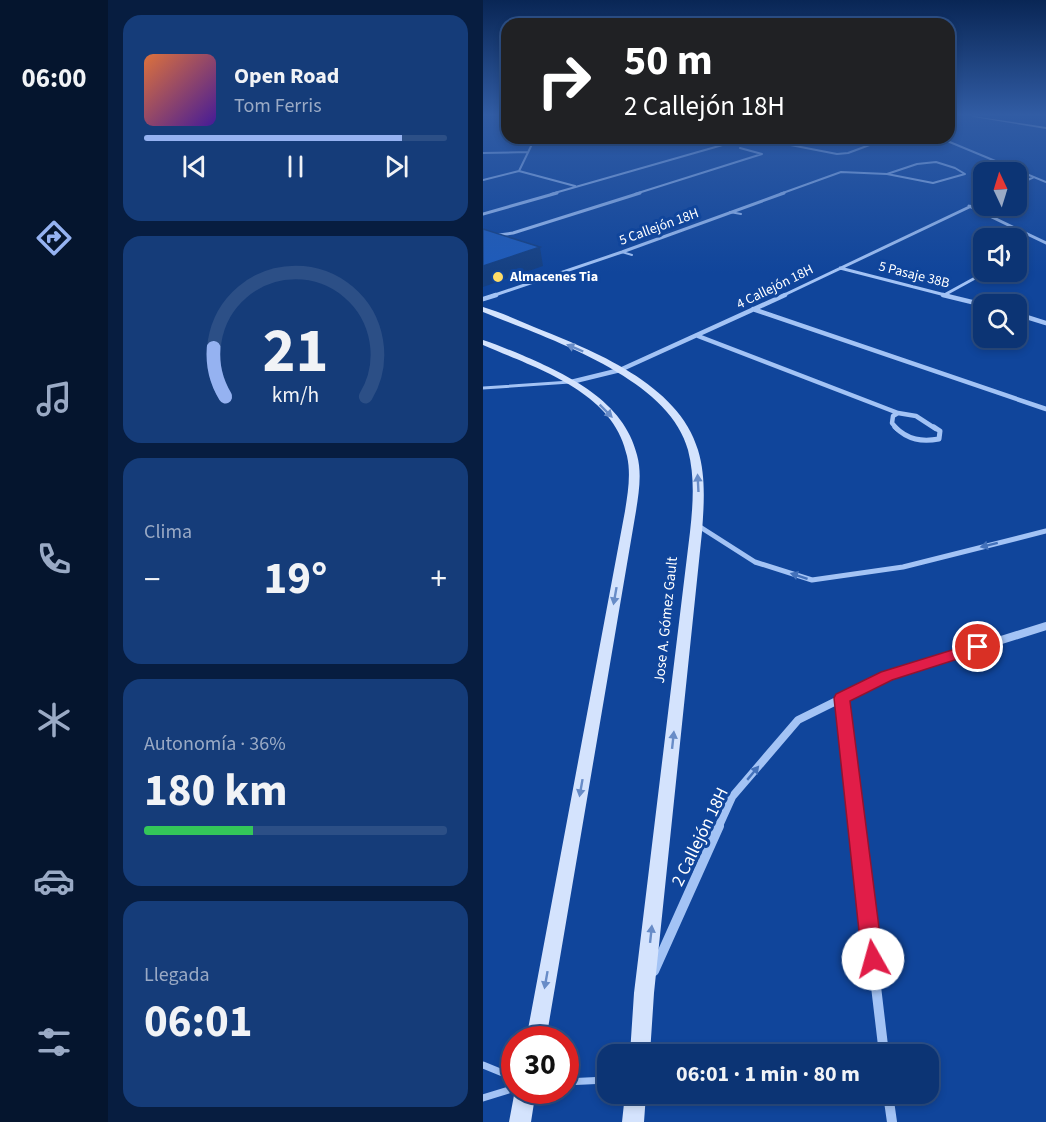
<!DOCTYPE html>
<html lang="es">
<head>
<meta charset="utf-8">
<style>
  body { margin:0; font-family:"Source Sans 3",sans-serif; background:#153c79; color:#f1f3f6; height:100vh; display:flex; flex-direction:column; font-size:22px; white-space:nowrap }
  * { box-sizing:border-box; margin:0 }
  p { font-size:20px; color:#9aaac5 }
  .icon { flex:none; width:33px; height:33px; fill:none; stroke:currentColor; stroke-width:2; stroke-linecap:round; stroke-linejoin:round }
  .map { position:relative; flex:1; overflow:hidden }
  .side { display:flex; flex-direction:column; gap:15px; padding:15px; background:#071d40; width:375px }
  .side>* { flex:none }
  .guide { position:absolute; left:18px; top:18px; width:454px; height:126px; border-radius:18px; box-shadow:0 3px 9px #0003,0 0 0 2px #2c4f86; background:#202124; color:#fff; overflow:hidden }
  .needle { width:39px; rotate:356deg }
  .fabs { position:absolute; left:490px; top:162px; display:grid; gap:12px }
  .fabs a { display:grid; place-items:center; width:54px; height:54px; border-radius:12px; background:#0c3474; box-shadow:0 3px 9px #0003,0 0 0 2px #2c4f86; font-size:30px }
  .speed { position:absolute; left:18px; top:1026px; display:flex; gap:12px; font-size:30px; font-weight:700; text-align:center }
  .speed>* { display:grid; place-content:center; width:78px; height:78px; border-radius:50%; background:#0c3474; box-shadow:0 3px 9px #0003,0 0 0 2px #2c4f86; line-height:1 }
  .speed .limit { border:9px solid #d22; background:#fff; color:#111 }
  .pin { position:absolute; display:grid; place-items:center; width:51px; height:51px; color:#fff; margin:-26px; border:3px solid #fff; border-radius:50%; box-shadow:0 2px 6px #0007 }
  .me { position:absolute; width:66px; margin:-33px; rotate:353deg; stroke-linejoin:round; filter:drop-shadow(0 0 4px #0008) }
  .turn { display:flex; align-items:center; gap:21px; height:126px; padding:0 24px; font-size:27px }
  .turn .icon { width:78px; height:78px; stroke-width:2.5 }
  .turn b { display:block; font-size:42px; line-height:51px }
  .big { font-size:45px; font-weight:700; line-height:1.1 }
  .side .tile { flex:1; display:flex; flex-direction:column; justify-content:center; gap:9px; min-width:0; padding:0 21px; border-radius:18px; background:#153c79 }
  .side .dial { align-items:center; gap:0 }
  .dial svg { height:156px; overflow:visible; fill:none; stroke:#2c4f86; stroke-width:7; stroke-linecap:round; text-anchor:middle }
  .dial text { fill:#f1f3f6; stroke:none }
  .song { display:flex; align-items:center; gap:18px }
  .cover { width:72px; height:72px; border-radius:9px; background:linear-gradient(135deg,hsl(20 70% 55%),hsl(260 70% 35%)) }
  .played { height:6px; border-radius:3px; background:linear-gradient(90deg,#95b2f1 85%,#2c4f86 85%) }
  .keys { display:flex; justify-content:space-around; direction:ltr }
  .heat { display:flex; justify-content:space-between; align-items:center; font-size:33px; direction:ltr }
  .charge { height:9px; border-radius:4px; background:linear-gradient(90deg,#34c759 36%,#2c4f86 0) }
  .trip { position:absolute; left:114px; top:1044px; width:342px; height:60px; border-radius:18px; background:#0c3474; box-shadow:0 3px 9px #0003,0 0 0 2px #2c4f86; font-weight:700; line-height:60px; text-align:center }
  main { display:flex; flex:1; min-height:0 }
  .dock { display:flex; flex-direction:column; width:108px; justify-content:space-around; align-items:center; background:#05152e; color:#9aaac5 }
  .dock .icon { width:42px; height:42px }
  .dock .selected { color:#95b2f1 }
  .dock b { font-size:27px; color:#f1f3f6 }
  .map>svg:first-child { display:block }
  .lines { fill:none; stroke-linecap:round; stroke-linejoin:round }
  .service-far2 { stroke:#a3c3f5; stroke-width:2 }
  .service-far1 { stroke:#a3c3f5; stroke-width:3 }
  .service { stroke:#a3c3f5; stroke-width:7 }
  .minor-far5 { stroke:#a3c3f5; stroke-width:2 }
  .minor-far4 { stroke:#a3c3f5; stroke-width:3 }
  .minor-far3 { stroke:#a3c3f5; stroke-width:4.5 }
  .minor-far2 { stroke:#a3c3f5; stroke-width:5 }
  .minor-far1 { stroke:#a3c3f5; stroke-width:8 }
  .minor { stroke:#a3c3f5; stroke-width:10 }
  .secondary { fill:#d4e3fd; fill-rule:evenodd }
  .shaded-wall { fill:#154082 }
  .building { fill:#1e5bba; stroke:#154082; stroke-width:1.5 }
  .oneway { fill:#688cc7 }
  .oneway2 { fill:#4371ba }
  .route { fill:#e11d48; stroke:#92132f; stroke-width:1.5 }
  .poi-dot { fill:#ffdc67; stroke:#10459b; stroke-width:2 }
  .labels { text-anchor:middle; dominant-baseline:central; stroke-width:6; stroke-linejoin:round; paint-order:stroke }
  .far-street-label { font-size:14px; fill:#fff; stroke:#10459b }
  .far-poi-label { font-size:14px; font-weight:bold; fill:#fff; stroke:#10459b; text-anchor:start }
  .street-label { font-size:15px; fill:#fff; stroke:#10459b }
  .near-street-label { font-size:18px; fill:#fff; stroke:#10459b }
</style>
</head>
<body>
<main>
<nav class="dock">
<b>06:00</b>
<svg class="icon selected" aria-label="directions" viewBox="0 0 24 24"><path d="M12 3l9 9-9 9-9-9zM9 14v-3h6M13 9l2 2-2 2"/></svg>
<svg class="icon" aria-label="music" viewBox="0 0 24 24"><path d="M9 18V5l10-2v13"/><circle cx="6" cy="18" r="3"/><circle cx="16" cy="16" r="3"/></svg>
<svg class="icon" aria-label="phone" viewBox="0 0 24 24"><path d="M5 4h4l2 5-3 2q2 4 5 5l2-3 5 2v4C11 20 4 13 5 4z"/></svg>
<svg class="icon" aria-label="climate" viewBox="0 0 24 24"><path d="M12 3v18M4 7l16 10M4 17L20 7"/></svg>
<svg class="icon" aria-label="car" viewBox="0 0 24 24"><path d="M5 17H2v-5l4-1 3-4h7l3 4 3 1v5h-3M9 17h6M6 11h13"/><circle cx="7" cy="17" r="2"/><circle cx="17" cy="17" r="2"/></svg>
<svg class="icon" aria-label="filters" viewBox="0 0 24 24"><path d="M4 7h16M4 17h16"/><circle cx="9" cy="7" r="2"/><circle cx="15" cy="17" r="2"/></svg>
</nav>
<section class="side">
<div class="tile">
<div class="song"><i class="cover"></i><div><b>Open Road</b><p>Tom Ferris</p></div></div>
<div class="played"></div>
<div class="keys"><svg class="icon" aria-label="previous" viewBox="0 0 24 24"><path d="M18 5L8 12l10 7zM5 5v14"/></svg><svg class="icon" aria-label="pause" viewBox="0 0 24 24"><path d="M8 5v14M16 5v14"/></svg><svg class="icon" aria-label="next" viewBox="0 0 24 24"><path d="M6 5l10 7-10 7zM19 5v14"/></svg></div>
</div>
<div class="tile dial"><svg viewBox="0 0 100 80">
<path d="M14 69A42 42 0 1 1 86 69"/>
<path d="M14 69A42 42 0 0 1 8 44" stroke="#95b2f1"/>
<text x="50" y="56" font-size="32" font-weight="700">21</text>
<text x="50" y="72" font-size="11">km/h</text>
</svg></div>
<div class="tile"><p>Clima</p>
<div class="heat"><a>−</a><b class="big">19°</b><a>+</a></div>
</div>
<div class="tile"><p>Autonomía · 36%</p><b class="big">180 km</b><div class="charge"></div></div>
<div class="tile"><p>Llegada</p><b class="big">06:01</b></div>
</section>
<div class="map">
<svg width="563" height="1122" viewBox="0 0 563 1122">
  <rect width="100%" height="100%" fill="#10459b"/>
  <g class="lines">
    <path class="service-far2" d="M247,212l11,2
      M139,252l10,3"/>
    <path class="service-far1" d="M0,388l87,-6"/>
    <path class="service" d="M0,1065l32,13
      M82,1082l42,-2
      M0,1098l32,-10"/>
    <path class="minor-far5" d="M52,138l-16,33 56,15
      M221,138l23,5
      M271,138l83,16 11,-1 27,-10v-3
      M383,138l9,2
      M457,138l106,44
      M0,153l45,-1
      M453,162l19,6 10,6 -32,9 -46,-9 30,-10z
      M0,180l36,-9
      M534,185l17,-8
      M68,194l196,-56
      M152,194l127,-40 -22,-6
      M297,194l61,-22 46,2"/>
    <path class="minor-far4" d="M486,206l77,37
      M0,214l74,-21
      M0,233l9,3 21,-3 127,-40
      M534,254l10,-5
      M357,268l109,28
      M463,294l40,-22
      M9,296l130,-44 162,-59
      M299,296l202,-96"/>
    <path class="minor-far3" d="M460,295l41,10
      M0,299l13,-4
      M270,309l293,100
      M534,314l29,9
      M215,336l200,77
      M88,382l49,-12 165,-75
      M415,413l18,3 20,13
      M414,429l-5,-6 1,-7 5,-3"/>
    <path class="minor-far2" d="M412,427c13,13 27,15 44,12l1,-8 -6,-4
      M214,525l58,37 57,18 91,-13 143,-36"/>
    <path class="minor-far1" d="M359,698l15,130
      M235,828l14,-31 66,-77 89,-44 159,-50"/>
    <path class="minor" d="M374,826l27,228
      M171,971l65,-145
      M405,1094l4,28"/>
    <path class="secondary" d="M489,116l74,11v2l-72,-12z
      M0,307c17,5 34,13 51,20 58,23 145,57 164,123 8,26 6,55 4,82l-48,461 -4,61h-20l4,-61 56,-461c3,-27 5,-55 -2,-82 -19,-73 -142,-112 -205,-138z
      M0,340c13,4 26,10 39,15 46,20 102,46 115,100 5,18 2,37 -1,56l-90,529h-20l99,-529c3,-19 6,-37 2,-55 -13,-65 -92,-88 -144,-111z
      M32,1090h21l-5,32h-22z
      M142,1094h21l-2,28h-22z"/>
  </g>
  <path class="shaded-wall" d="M57,247l3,19 -60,21v-21z"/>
  <path class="building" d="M0,229l57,18 -57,19z"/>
  <defs><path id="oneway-solid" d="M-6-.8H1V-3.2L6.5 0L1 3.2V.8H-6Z" transform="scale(1.5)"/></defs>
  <g class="oneway">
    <use href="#oneway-solid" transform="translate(92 348) rotate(-157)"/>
    <use href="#oneway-solid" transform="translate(123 411) rotate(45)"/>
    <use href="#oneway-solid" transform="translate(215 483) rotate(-93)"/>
    <use href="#oneway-solid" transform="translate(132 596) rotate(100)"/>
    <use href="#oneway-solid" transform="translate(190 740) rotate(-84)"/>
    <use href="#oneway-solid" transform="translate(98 788) rotate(100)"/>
    <use href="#oneway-solid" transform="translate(168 934) rotate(-84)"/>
    <use href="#oneway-solid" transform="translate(63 980) rotate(100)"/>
  </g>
  <g class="oneway2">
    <use href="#oneway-solid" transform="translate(506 545) rotate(166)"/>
    <use href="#oneway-solid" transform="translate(316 576) rotate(-162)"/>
    <use href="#oneway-solid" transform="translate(270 773) rotate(-50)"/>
  </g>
  <linearGradient id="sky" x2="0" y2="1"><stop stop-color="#092655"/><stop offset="0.42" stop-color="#315ca4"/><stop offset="1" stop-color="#315ca4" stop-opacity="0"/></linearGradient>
  <rect width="563" height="273" fill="url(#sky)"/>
  <path class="route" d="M495,642l5,1 2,4 -2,4 -91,29 -42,21 33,258 -3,8 -7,3 -8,-3 -3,-8 -28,-261 2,-4 45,-22z"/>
  <circle class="poi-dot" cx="15" cy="277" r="6"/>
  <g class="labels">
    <g class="far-street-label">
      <text transform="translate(176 227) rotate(-20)">5 Callejón 18H</text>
      <text transform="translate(431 275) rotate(14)">5 Pasaje 38B</text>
      <text transform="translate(292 287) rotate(-26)">4 Callejón 18H</text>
    </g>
    <g class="far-poi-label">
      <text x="27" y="277">Almacenes Tia</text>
    </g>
    <g class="street-label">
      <text transform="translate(183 620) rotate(-84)">Jose A. Gómez Gault</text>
    </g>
    <g class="near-street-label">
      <text transform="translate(217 837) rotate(-64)">2 Callejón 18H</text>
    </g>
  </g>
</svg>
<div class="fabs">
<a><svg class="needle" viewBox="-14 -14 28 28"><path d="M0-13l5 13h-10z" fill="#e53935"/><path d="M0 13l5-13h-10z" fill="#9aaac5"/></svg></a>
<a><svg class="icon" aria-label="sound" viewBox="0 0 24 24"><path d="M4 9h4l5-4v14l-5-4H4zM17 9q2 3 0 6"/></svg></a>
<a><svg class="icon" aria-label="search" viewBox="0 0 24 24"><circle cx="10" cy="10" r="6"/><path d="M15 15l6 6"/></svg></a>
</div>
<div class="speed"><div class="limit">30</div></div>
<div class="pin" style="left:495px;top:647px;background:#d93025"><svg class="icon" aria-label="arrive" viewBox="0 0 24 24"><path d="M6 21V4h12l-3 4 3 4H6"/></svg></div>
<svg class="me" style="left:390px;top:959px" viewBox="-20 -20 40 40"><circle r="19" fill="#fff"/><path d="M0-13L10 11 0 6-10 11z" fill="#e11d48"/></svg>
<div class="trip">06:01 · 1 min · 80 m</div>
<div class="guide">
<div class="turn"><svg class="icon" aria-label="right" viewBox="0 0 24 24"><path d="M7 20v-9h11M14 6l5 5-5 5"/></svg><div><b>50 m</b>2 Callejón 18H</div></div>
</div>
</div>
</main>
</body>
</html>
